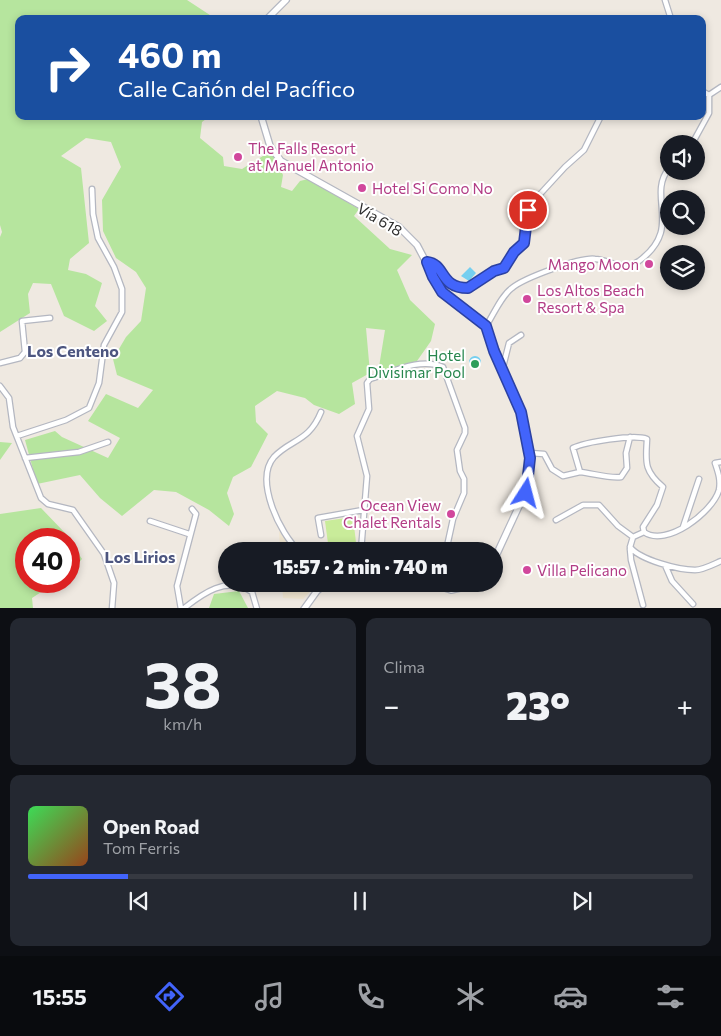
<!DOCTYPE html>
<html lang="es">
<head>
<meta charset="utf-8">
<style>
  body { margin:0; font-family:Commissioner,sans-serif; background:#242831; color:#f1f3f6; height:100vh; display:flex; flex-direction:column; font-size:19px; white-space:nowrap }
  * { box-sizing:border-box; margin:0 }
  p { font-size:16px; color:#9ea1a6 }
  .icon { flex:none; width:28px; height:28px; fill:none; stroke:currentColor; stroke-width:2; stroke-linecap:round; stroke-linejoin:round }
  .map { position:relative; height:608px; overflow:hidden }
  .drawer { display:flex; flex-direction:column; gap:10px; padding:10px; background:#0d0f14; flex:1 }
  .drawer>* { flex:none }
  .banner { position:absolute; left:15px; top:15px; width:691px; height:105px; border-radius:10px; box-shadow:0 2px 8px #0003; background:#1a4fa0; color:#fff; overflow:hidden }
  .controls { position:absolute; left:660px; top:135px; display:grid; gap:10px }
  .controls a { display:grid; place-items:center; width:45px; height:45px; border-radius:50%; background:#171b24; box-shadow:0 2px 8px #0003; font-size:25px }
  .speed { position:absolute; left:15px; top:528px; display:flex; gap:10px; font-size:25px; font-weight:700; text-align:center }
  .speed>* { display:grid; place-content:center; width:65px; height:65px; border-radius:50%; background:#171b24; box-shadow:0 2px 8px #0003; line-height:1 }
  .speed .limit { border:8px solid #d22; background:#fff; color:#111 }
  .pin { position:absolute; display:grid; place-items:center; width:42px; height:42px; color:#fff; margin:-21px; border:2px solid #fff; border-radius:50%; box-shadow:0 1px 5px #0007 }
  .me { position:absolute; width:55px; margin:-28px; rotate:9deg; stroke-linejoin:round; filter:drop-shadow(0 0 4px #0008) }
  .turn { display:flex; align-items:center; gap:18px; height:105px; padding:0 20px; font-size:22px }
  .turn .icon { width:65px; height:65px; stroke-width:2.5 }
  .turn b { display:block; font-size:35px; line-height:42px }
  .big { font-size:38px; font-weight:800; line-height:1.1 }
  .drawer .card { flex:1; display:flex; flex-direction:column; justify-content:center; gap:8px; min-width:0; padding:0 18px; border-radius:10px; background:#242831 }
  .drawer .dial { align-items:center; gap:0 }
  .dial b { font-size:65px; line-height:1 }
  .song { display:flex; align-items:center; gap:15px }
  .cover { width:60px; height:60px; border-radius:8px; background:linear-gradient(135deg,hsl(130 70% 55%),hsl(20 70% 35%)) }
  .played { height:5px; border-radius:2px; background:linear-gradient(90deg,#4264fb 15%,#363941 15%) }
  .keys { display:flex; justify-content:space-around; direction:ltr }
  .heat { display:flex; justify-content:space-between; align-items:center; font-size:28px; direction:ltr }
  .drawer .tiles { flex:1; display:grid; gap:10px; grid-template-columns:1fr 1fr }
  .card:last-child { grid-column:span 2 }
  .trip { position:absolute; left:218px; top:542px; width:285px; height:50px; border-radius:25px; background:#171b24; box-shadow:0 2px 8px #0003; font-weight:800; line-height:50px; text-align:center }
  .tab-bar { display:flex; height:80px; justify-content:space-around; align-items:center; background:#090b0e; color:#9ea1a6 }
  .tab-bar .icon { width:35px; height:35px }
  .tab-bar .current { color:#4264fb }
  .tab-bar b { font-size:22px; color:#f1f3f6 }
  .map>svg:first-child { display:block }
  .education { fill:#f0e6d1 }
  .green { fill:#b6e59e }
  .pitch { fill:#c9ec9a }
  .water { fill:#75cff0 }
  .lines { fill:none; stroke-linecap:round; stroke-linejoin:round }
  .minor-casing { stroke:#b4b7c1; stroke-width:7 }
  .tertiary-casing { stroke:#b4b7c1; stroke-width:8 }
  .minor { stroke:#fff; stroke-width:4.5 }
  .tertiary { stroke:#fff; stroke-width:5.5 }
  .route-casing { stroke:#2b41a3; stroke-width:12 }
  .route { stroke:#4264fb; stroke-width:9 }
  .hotel-dot { fill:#d1479c; stroke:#fff; stroke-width:2 }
  .leisure-dot { fill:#2e9e5b; stroke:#fff; stroke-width:2 }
  .labels { text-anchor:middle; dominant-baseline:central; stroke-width:4; stroke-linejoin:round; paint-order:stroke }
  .hotel-label { font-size:15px; fill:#b23c85; stroke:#fff; text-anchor:start }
  .street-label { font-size:15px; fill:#2e2e2e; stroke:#fff }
  .leisure-label { font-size:15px; fill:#27864d; stroke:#fff; text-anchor:end }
  .neighbourhood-label { font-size:16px; font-weight:bold; fill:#4d5680; stroke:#fff }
</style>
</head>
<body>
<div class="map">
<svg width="721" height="609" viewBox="0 0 721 609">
  <rect width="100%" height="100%" fill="#efe9e1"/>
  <path class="education" d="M279,531l11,15 6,5h-16z
    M282,584h35l-14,15 -20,-1z"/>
  <path class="green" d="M0,0h187l29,19h-197v97h191l-8,6 -2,16 23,19 1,9 18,3 29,-18 12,24 -2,12 11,4 8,-10 8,-2 51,30 -5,7 36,33 22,6 -15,15 13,30 25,24 -4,17 -14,20 -39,12 7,-43 -19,-2 4,45 -18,10 3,21 -16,10 -25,-9 -9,-7 -28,-7 -22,15 1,16 12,12 -17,33 -18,10 -6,16 7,21 -5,12 -20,-16 -33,-18 -22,-2 -32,26 -22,-18 -20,-23 -43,9 -12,-44 30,-9 7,6 46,21 12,-20 -32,-17 18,-27 32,14 15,-18 -36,-15 -4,-16 13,-22 15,-16 5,-33 -10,-16 -20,-14 -13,-27 -1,-31 19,-33 -10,-25 -25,-4 -25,18 20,12 8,75 -19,16 -2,11 18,4 16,9 -7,23 12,15 -13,10 -30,-15 -13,-32 -18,-1 -5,11 2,19 -30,19v-95l2,-5 -2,-7z
    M0,442l12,1 -12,17z
    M41,508l24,25 17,26 -13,14v-34h-43v42h32l-26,17 1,10h-33v-94z
    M239,591l9,17h-39l5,-14z"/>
  <path class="pitch" d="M353,517l4,34h-28l-4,-30z"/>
  <path class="water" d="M470,267l6,6 -7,8 -8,-5z
    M469 362a6 6 0 1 1 12 0a6 6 0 1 1-12 0Z"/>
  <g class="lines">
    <g class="minor-casing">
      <path id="minor" d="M665,0l6,19
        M702,91l7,4
        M692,144l17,-31v-18l12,-8
        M427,262c16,2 16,23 32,26 14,3 22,-12 34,-17 3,-1 8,-2 11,-3l10,-16 10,-9 7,-39 34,-37 19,-17 17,-34
        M486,326c8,-12 15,-30 26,-38 12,-10 68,-31 83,-29 15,1 28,13 44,2 45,-33 7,-64 30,-93
        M0,363l20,-5 5,-6 -3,-31 28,-3
        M503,367l6,-24 12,-8
        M0,386l9,12 4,29 28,71 7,6 25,6 31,44 10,29 -2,26
        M17,436l49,-16 23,-12 10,-25 5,-38 18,-33v-23l-8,-22 -16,-29 -5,-24 -1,-25
        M530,453l14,1 8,15 11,7 17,-4 -7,-24c12,-6 61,-14 74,-9 -1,22 -4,31 16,48l-6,18 -14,22 1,5
        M25,458l54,-6 29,-10
        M580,472c11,1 31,7 41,5l6,-9 -1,-15 4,-16
        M556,520l27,-15h16l19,21 15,11
        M150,521l39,13
        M683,527l16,-48
        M644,532c22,16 69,-20 75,-42 2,-10 -1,-18 -4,-27l6,-1
        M644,532l-11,5 -3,10c10,13 49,23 65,23 8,0 19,-6 26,-9
        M321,535l-3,-17 45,-8
        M630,549l1,11 12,45
        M299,551c-19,-17 -45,-71 -25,-94 17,-18 35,-15 47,-45
        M361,551l6,-75 -10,-40 12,-27 -2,-26 3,-4c22,-7 50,-22 73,-12l22,61v5l-8,17 3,21 4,8v14l-11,26 -7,32
        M665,565l7,16 21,23
        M181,609l-4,-23 19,-72 -4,-5
        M183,609c19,-15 44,-34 69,-17l5,17"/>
    </g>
    <g class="tertiary-casing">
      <path id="tertiary" d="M267,19l19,-19
        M261,116l9,30 11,15 118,66 18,18 25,47 44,34 8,25 27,61 9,46 -5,35 -31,67
        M432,584l19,6 27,-6
        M304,609l13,-18 8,-7"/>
    </g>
    <use href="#minor" class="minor"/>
    <use href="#tertiary" class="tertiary"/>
  </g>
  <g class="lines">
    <g class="route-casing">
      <path id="route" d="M526,493l4,-35 -9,-46 -27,-61 -8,-25 -44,-34 -9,-15 -6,-15c19,2 12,26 41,26l26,-17 10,-3 10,-16 10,-9 4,-33"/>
    </g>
    <use href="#route" class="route"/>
  </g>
  <g class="hotel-dot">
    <circle cx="238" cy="157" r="5"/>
    <circle cx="362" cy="188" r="5"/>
    <circle cx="649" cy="264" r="5"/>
    <circle cx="527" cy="299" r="5"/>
    <circle cx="451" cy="514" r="5"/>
    <circle cx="527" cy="570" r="5"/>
  </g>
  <circle class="leisure-dot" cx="475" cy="364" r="5"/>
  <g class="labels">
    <g class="hotel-label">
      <text x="248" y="148">The Falls Resort<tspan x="248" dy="17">at Manuel Antonio</tspan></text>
      <text x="372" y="188">Hotel Si Como No</text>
      <text x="639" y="264" text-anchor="end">Mango Moon</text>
      <text x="537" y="290">Los Altos Beach<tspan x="537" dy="17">Resort &amp; Spa</tspan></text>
      <text x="441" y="505" text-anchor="end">Ocean View<tspan x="441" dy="17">Chalet Rentals</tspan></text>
      <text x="537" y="570">Villa Pelicano</text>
    </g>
    <g class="street-label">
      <text transform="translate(380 219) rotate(31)">Vía 618</text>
    </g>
    <g class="leisure-label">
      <text x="465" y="355">Hotel<tspan x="465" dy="17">Divisimar Pool</tspan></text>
    </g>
    <g class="neighbourhood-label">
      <text x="73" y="350">Los Centeno</text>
      <text x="140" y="556">Los Lirios</text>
    </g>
  </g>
</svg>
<div class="controls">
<a><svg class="icon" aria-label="sound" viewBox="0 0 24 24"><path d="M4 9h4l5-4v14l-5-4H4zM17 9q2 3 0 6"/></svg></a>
<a><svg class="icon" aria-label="search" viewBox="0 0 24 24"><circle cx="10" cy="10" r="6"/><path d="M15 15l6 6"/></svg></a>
<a><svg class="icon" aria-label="layers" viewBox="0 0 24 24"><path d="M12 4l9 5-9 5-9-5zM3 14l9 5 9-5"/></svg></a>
</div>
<div class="speed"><div class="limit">40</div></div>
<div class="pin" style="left:528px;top:210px;background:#d93025"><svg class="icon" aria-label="arrive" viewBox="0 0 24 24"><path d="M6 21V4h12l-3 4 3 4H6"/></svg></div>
<svg class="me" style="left:526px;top:493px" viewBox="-20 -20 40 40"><path d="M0-17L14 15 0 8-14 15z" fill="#4264fb" stroke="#fff" stroke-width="4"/></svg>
<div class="trip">15:57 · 2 min · 740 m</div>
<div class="banner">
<div class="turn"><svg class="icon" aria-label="right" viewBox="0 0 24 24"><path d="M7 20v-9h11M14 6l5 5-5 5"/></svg><div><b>460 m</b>Calle Cañón del Pacífico</div></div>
</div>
</div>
<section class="drawer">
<div class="tiles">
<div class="card dial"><b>38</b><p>km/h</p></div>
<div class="card"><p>Clima</p>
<div class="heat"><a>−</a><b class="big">23°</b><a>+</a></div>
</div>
<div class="card">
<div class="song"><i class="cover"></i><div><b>Open Road</b><p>Tom Ferris</p></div></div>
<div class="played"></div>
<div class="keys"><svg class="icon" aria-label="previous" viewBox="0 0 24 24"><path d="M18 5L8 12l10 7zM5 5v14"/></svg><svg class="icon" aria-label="pause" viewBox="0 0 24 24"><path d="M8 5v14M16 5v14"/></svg><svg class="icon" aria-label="next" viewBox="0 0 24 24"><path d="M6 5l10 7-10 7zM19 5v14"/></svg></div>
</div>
</div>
</section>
<nav class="tab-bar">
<b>15:55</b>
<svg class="icon current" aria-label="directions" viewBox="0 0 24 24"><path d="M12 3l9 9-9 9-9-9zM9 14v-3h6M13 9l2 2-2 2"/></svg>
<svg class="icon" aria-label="music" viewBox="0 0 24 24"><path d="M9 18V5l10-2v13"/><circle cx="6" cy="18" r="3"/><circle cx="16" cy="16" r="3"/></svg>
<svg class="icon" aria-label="phone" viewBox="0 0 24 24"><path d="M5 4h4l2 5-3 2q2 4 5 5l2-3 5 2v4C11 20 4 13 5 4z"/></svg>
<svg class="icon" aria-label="climate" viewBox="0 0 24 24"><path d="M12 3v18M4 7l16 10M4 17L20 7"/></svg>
<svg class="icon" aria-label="car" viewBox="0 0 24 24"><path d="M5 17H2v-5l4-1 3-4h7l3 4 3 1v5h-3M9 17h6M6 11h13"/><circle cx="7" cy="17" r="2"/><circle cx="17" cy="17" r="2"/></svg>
<svg class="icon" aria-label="filters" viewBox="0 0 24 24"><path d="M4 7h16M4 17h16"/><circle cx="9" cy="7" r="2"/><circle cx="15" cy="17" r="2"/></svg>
</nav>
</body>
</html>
